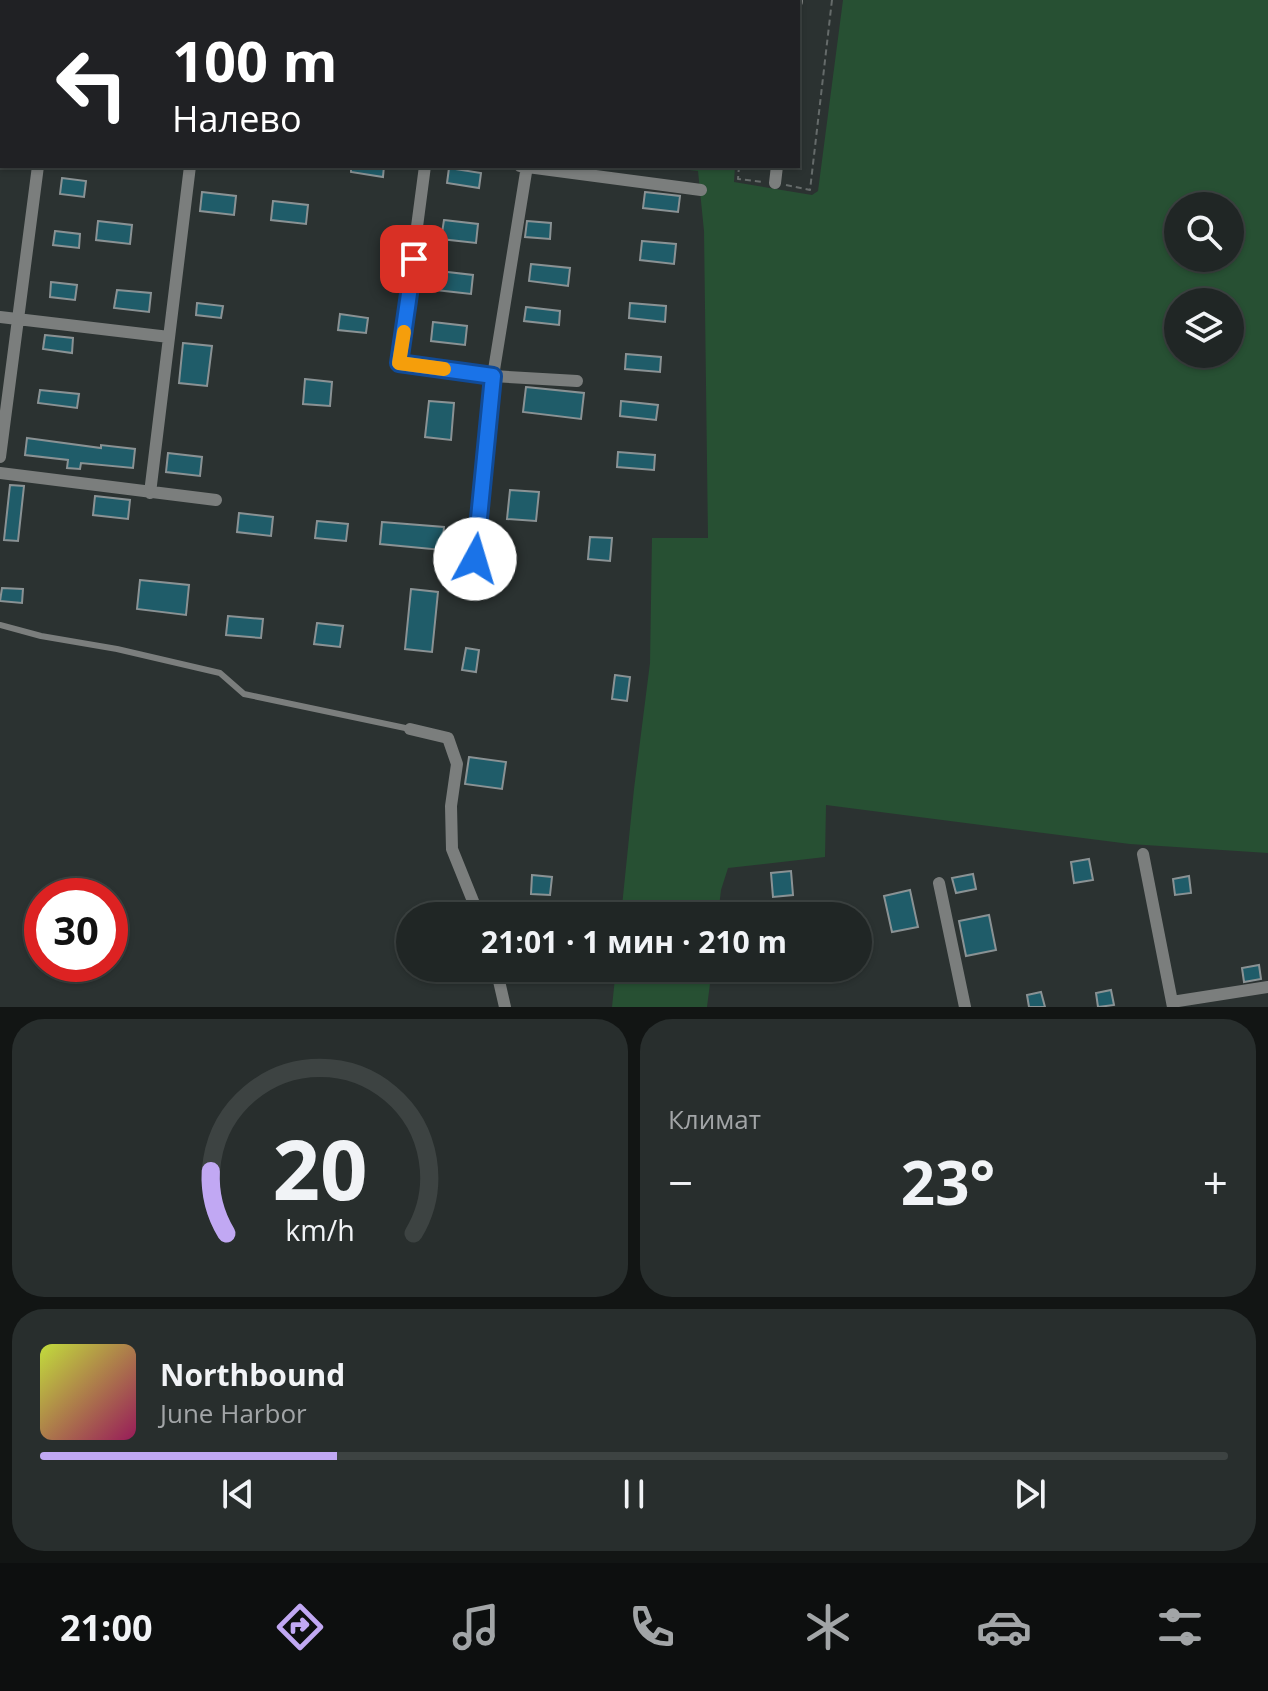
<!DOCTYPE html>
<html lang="ru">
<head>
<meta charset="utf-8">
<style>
  body { margin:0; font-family:"Open Sans",sans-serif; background:#282e2d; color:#f1f3f6; height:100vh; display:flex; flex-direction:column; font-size:30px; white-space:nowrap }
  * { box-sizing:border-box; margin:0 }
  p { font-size:26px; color:#a2a5a7 }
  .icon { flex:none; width:44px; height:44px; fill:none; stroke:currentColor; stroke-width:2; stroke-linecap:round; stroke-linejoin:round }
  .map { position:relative; height:1007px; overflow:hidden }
  .side { display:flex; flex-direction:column; gap:12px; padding:12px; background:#121514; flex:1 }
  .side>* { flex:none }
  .top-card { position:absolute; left:0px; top:0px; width:800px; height:168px; box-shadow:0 2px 6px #0004,0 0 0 2px #3d4342; background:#202124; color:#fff; overflow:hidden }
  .buttons { position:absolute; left:1164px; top:192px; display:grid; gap:16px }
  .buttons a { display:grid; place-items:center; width:80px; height:80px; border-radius:50%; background:#202625; box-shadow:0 2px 6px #0004,0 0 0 2px #3d4342; font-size:40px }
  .speed { position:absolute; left:24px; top:878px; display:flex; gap:16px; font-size:40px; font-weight:700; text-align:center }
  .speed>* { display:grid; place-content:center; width:104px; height:104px; border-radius:50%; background:#202625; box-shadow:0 2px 6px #0004,0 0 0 2px #3d4342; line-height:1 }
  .speed .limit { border:12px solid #d22; background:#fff; color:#111 }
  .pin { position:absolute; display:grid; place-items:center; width:68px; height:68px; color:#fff; margin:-34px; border-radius:16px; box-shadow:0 4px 12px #0006 }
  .me { position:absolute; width:88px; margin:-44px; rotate:6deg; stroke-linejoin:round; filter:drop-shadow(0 0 6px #0008) }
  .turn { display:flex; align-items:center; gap:28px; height:168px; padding:0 40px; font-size:36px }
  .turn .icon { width:104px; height:104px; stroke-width:2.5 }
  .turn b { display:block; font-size:56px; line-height:68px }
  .big { font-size:60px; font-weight:700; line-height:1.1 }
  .side .tile { flex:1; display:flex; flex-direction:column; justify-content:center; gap:12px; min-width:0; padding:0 28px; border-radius:32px; background:#282e2d }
  .side .dial { align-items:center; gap:0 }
  .dial svg { height:208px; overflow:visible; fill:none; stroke:#3d4342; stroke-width:7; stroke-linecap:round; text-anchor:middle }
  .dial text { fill:#f1f3f6; stroke:none }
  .song { display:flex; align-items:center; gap:24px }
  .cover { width:96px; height:96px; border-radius:12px; background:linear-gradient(135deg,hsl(70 70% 55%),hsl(330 70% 35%)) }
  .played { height:8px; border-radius:4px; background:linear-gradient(90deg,#c1a8f3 25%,#3d4342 25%) }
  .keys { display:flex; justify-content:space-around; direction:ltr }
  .heat { display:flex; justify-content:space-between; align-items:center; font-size:44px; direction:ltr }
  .side .tiles { flex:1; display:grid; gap:12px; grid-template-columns:1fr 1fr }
  .tile:last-child { grid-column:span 2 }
  .trip { position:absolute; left:396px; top:902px; width:476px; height:80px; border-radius:40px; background:#202625; box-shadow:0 2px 6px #0004,0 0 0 2px #3d4342; font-weight:700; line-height:80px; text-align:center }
  .tab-bar { display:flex; height:128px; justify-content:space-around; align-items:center; background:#0d0f0f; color:#a2a5a7 }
  .tab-bar .icon { width:56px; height:56px }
  .tab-bar .selected { color:#c1a8f3 }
  .tab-bar b { font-size:36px; color:#f1f3f6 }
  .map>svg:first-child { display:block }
  .green { fill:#275033; fill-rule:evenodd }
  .building { fill:#1f5c69; stroke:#8a9294; stroke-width:2 }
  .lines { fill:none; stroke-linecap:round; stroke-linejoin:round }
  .path { stroke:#656b6a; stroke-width:2; stroke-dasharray:6 4; stroke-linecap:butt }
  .service { stroke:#7b7e7d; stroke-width:6 }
  .minor { stroke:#7b7e7d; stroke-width:12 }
  .route-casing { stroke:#114b97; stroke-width:20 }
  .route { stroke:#1a73e8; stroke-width:14 }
  .slow { stroke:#f59e0b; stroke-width:14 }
</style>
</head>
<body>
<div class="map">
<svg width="1268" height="1007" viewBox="0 0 1268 1007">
  <rect width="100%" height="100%" fill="#2b3231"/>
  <path class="green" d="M843,0h425v853l-138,-9 -304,-39 -1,52 -97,11 -7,22 -3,26h-97l13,-127 16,-126 2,-125h56l-4,-307 -6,-60 -44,-5h81l-1,16 78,13 6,-4zM1178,206h52v52h-52zM1178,302h52v52h-52z
    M616,968h96l-5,39h-95z"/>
  <path class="building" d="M351,166h33l-1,11 -32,-5z
    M449,168l32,5 -2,15 -32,-5z
    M62,178l24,3 -2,16 -24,-3z
    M202,192l34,4 -2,19 -34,-4z
    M645,192l35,4 -2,16 -35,-4z
    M273,201l35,4 -2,19 -35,-4z
    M444,220l34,4 -2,19 -35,-4z
    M98,221l34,4 -2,19 -34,-4z
    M527,221l24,2 -1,16 -25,-2z
    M55,231l25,3 -1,14 -26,-3z
    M642,241l34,3 -2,20 -34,-4z
    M531,264l39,4 -2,18 -39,-5z
    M439,271l34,4 -2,19 -35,-4z
    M51,282l26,3 -2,15 -25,-3z
    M117,290l34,3 -2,19 -35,-4z
    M197,303l26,3 -2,12 -25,-3z
    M630,303l36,3 -1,16 -36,-4z
    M526,307l34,4 -1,14 -35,-4z
    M340,314l28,4 -2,15 -28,-3z
    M433,322l34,4 -2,19 -34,-4z
    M45,335l28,3 -1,15 -29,-4z
    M183,343l29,3 -5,40 -28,-3z
    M626,354l35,3 -1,15 -35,-3z
    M305,379l27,3 -2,24 -27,-2z
    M526,387l58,6 -3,26 -58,-7z
    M40,390l39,4 -2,14 -39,-5z
    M429,401l25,2 -3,37 -26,-3z
    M621,401l37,4 -2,15 -36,-4z
    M27,438l74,10v-3l34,4 -2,19 -52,-5 -1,6 -13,-1 1,-8 -43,-5z
    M618,452l37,3 -1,15 -37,-3z
    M168,453l34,4 -2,19 -34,-4z
    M10,485l14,1 -6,55 -14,-1z
    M510,490l29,2 -3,29 -29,-2z
    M95,496l35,4 -2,19 -35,-4z
    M239,513l34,4 -2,19 -34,-4z
    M317,521l31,3 -2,17 -31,-3z
    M382,522l62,5 -2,23 -62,-6z
    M590,537l22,1 -2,23 -22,-2z
    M140,580l49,5 -3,30 -49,-6z
    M2,588l21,1 -1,14 -22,-2z
    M411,589l27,3 -6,60 -27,-3z
    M228,616l35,3 -2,19 -35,-3z
    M317,623l26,3 -3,21 -26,-3z
    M466,648l13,2 -3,22 -14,-2z
    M615,675l15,2 -3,24 -15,-2z
    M469,757l37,5 -4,27 -37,-5z
    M1089,859l4,21 -19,3 -3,-21z
    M791,871l2,24 -20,2 -2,-24z
    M973,874l3,15 -20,4 -4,-15z
    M532,875l20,2 -2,18 -19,-1z
    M1189,876l2,17 -16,2 -2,-16z
    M910,890l8,37 -26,5 -8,-36z
    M989,915l7,35 -30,6 -7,-35z
    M1259,965l2,14 -17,3 -2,-14z
    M528,968h15l-1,14 -15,-1z
    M1111,990l3,15 -16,2 -2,-14z
    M1041,992l4,15h-16l-2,-12z"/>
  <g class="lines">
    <path class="path" d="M760,2v-2
      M739,166l-1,13 26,3
      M786,185l24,5 22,-190"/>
    <path class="service" d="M644,2l1,-2
      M694,2l1,-2
      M0,625l41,11 76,13 103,24 24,21 166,35"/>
    <path class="minor" d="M479,0l20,2
      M62,2v-2
      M554,2l1,-2
      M797,2v-2
      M0,92h2
      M425,166l-26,197 94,13 84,5
      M520,166l181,24
      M775,183l2,-17
      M0,317l169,20
      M0,457l38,-291
      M0,473l216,27
      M150,493l40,-327
      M475,559l18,-183 34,-210
      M410,729l38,9 9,26 -6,42 1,43 27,67
      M1143,854l30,153
      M939,883l26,124
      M496,968l9,39
      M1172,1002l96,-15"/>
  </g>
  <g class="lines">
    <g class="route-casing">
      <path id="route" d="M414,259l-15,104 94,13 -18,183"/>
    </g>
    <use href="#route" class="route"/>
    <path class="slow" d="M404,332l-5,31 45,6"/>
  </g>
</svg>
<div class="buttons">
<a><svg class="icon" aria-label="search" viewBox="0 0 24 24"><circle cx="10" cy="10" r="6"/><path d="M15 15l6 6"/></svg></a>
<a><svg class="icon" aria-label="layers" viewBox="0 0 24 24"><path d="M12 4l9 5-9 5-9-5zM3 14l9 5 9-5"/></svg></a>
</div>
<div class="speed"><div class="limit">30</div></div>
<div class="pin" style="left:414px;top:259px;background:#d93025"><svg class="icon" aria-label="arrive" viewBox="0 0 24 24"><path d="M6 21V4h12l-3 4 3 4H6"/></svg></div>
<svg class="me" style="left:475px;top:559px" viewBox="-20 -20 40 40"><circle r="19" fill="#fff"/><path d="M0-13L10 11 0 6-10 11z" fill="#1a73e8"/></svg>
<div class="trip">21:01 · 1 мин · 210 m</div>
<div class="top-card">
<div class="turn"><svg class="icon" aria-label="left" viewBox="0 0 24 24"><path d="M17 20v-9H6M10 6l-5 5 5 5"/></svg><div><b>100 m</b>Налево</div></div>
</div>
</div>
<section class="side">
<div class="tiles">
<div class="tile dial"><svg viewBox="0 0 100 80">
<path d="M14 69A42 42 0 1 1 86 69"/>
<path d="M14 69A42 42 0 0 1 8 45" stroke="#c1a8f3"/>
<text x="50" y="56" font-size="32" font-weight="700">20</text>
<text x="50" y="72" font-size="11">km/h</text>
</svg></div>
<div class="tile"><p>Климат</p>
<div class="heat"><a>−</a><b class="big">23°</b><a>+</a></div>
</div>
<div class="tile">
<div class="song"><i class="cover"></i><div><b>Northbound</b><p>June Harbor</p></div></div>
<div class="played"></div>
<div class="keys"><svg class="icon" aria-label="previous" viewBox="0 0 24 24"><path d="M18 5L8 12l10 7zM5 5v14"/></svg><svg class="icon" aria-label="pause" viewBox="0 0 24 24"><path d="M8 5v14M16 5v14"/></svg><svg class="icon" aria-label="next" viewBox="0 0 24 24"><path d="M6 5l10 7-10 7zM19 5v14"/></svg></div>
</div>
</div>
</section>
<nav class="tab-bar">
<b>21:00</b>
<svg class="icon selected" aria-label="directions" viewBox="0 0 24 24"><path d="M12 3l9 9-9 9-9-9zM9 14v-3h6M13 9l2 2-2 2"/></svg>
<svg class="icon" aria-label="music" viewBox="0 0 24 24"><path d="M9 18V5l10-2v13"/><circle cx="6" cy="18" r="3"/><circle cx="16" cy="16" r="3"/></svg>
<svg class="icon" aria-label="phone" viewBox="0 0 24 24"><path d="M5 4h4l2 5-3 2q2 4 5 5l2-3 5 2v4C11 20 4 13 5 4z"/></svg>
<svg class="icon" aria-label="climate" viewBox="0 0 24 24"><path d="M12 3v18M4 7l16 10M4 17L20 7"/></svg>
<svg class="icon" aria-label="car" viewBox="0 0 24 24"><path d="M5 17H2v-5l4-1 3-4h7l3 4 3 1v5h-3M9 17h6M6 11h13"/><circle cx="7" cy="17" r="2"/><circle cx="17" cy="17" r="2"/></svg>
<svg class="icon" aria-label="filters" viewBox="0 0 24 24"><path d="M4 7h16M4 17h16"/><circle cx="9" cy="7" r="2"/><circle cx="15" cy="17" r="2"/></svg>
</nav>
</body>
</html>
